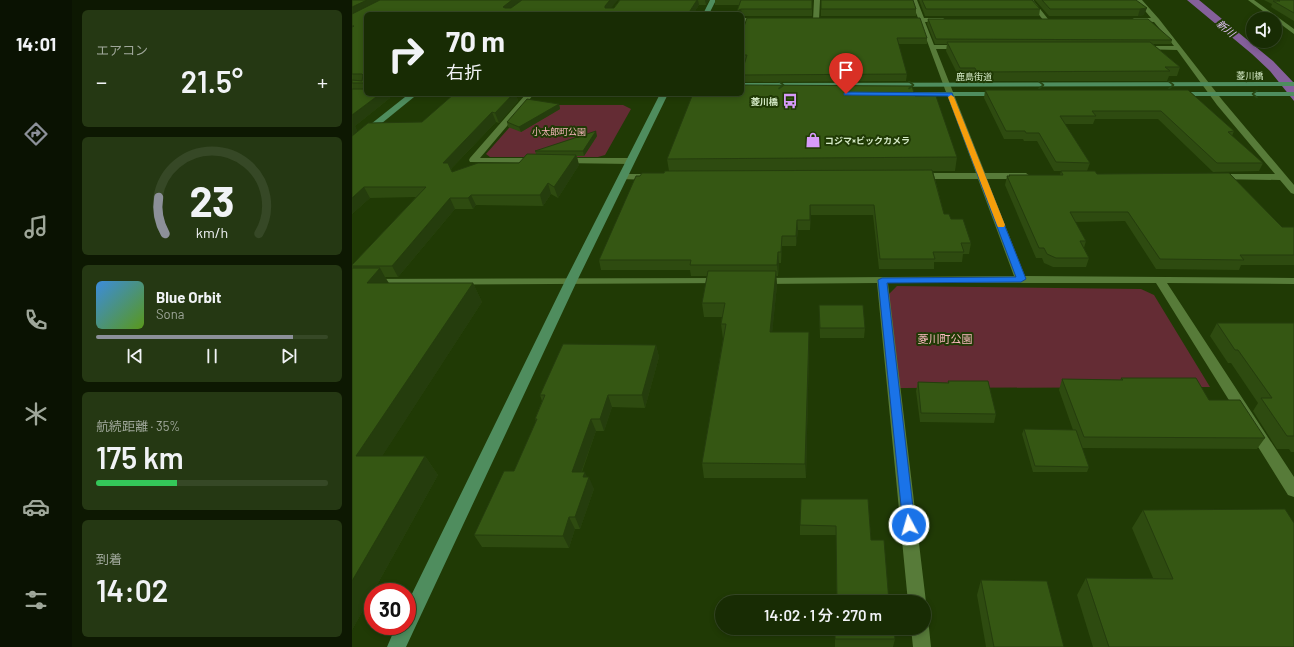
<!DOCTYPE html>
<html lang="ja">
<head>
<meta charset="utf-8">
<style>
  body { margin:0; font-family:Barlow,"Noto Sans JP",sans-serif; background:#253813; color:#f1f3f6; height:100vh; display:flex; flex-direction:column; font-size:15px; white-space:nowrap }
  * { box-sizing:border-box; margin:0 }
  p { font-size:13px; color:#9fa79a }
  .icon { flex:none; width:22px; height:22px; fill:none; stroke:currentColor; stroke-width:2; stroke-linecap:round; stroke-linejoin:round }
  .map { position:relative; flex:1; overflow:hidden }
  .details { display:flex; flex-direction:column; gap:10px; padding:10px; background:#0d1802; width:280px }
  .details>* { flex:none }
  .banner { position:absolute; left:12px; top:12px; width:380px; height:84px; border-radius:6px; box-shadow:0 2px 6px #0003,0 0 0 1px #364826; background:#182c04; color:#f1f3f6; overflow:hidden }
  .fabs { position:absolute; left:894px; top:12px; display:grid; gap:8px }
  .fabs a { display:grid; place-items:center; width:36px; height:36px; border-radius:50%; background:#182c04; box-shadow:0 2px 6px #0003,0 0 0 1px #364826; font-size:20px }
  .speed { position:absolute; left:12px; top:583px; display:flex; gap:8px; font-size:20px; font-weight:700; text-align:center }
  .speed>* { display:grid; place-content:center; width:52px; height:52px; border-radius:50%; background:#182c04; box-shadow:0 2px 6px #0003,0 0 0 1px #364826; line-height:1 }
  .speed .limit { border:6px solid #d22; background:#fff; color:#111 }
  .pin { position:absolute; display:grid; place-items:center; width:34px; height:34px; color:#fff; margin:-41px -17px; border-radius:50% 50% 50% 0; rotate:-45deg; box-shadow:0 0 4px #0007 }
  .pin .icon { rotate:45deg }
  .me { position:absolute; width:44px; margin:-22px; rotate:354deg; stroke-linejoin:round; filter:drop-shadow(0 0 3px #0008) }
  .turn { display:flex; align-items:center; gap:14px; height:84px; padding:0 16px; font-size:18px }
  .turn .icon { width:52px; height:52px; stroke-width:2.5 }
  .turn b { display:block; font-size:28px; line-height:34px }
  .big { font-size:30px; font-weight:600; line-height:1.1 }
  .details .widget { flex:1; display:flex; flex-direction:column; justify-content:center; gap:6px; min-width:0; padding:0 14px; border-radius:6px; background:#253813 }
  .details .dial { align-items:center; gap:0 }
  .dial svg { height:104px; overflow:visible; fill:none; stroke:#364826; stroke-width:7; stroke-linecap:round; text-anchor:middle }
  .dial text { fill:#f1f3f6; stroke:none }
  .song { display:flex; align-items:center; gap:12px }
  .cover { width:48px; height:48px; border-radius:6px; background:linear-gradient(135deg,hsl(210 70% 55%),hsl(90 70% 35%)) }
  .played { height:4px; border-radius:2px; background:linear-gradient(90deg,#8c9099 85%,#364826 85%) }
  .keys { display:flex; justify-content:space-around; direction:ltr }
  .heat { display:flex; justify-content:space-between; align-items:center; font-size:22px; direction:ltr }
  .charge { height:6px; border-radius:3px; background:linear-gradient(90deg,#34c759 35%,#364826 0) }
  .trip { position:absolute; left:363px; top:595px; width:216px; height:40px; border-radius:20px; background:#182c04; box-shadow:0 2px 6px #0003,0 0 0 1px #364826; font-weight:600; line-height:40px; text-align:center }
  main { display:flex; flex:1; min-height:0 }
  .tab-bar { display:flex; flex-direction:column; width:72px; justify-content:space-around; align-items:center; background:#0a1202; color:#9fa79a }
  .tab-bar .icon { width:28px; height:28px }
  .tab-bar .selected { color:#8c9099 }
  .tab-bar b { font-size:18px; color:#f1f3f6 }
  .map>svg:first-child { display:block }
  .green { fill:#642c34 }
  .water { fill:#85609b }
  .lines { fill:none; stroke-linecap:round; stroke-linejoin:round }
  .street { fill:#577b39; fill-rule:evenodd }
  .secondary { fill:#4f8d5e; fill-rule:evenodd }
  .wall { fill:#2e4b10 }
  .shaded-wall { fill:#253d0d }
  .building { fill:#355713; stroke:#253d0d }
  .oneway { stroke:#274612 }
  .route { fill:#1a73e8; stroke:#114b97 }
  .slow { fill:#f59e0b }
  .labels { text-anchor:middle; dominant-baseline:central; stroke-width:4; stroke-linejoin:round; paint-order:stroke }
  .far-street-label { font-size:9px; fill:#d5eac7; stroke:#203a05 }
  .far-poi-label { font-size:9px; font-weight:bold; fill:#d5eac7; stroke:#203a05; text-anchor:end }
  .far-park-label { font-size:9px; fill:#fab9bf; stroke:#203a05 }
  .far-water-label { font-size:10px; font-style:italic; fill:#e1c2f4; stroke:#203a05 }
  .park-label { font-size:11px; fill:#fab9bf; stroke:#203a05 }
</style>
</head>
<body>
<main>
<nav class="tab-bar">
<b>14:01</b>
<svg class="icon selected" aria-label="directions" viewBox="0 0 24 24"><path d="M12 3l9 9-9 9-9-9zM9 14v-3h6M13 9l2 2-2 2"/></svg>
<svg class="icon" aria-label="music" viewBox="0 0 24 24"><path d="M9 18V5l10-2v13"/><circle cx="6" cy="18" r="3"/><circle cx="16" cy="16" r="3"/></svg>
<svg class="icon" aria-label="phone" viewBox="0 0 24 24"><path d="M5 4h4l2 5-3 2q2 4 5 5l2-3 5 2v4C11 20 4 13 5 4z"/></svg>
<svg class="icon" aria-label="climate" viewBox="0 0 24 24"><path d="M12 3v18M4 7l16 10M4 17L20 7"/></svg>
<svg class="icon" aria-label="car" viewBox="0 0 24 24"><path d="M5 17H2v-5l4-1 3-4h7l3 4 3 1v5h-3M9 17h6M6 11h13"/><circle cx="7" cy="17" r="2"/><circle cx="17" cy="17" r="2"/></svg>
<svg class="icon" aria-label="filters" viewBox="0 0 24 24"><path d="M4 7h16M4 17h16"/><circle cx="9" cy="7" r="2"/><circle cx="15" cy="17" r="2"/></svg>
</nav>
<section class="details">
<div class="widget"><p>エアコン</p>
<div class="heat"><a>−</a><b class="big">21.5°</b><a>+</a></div>
</div>
<div class="widget dial"><svg viewBox="0 0 100 80">
<path d="M14 69A42 42 0 1 1 86 69"/>
<path d="M14 69A42 42 0 0 1 9 41" stroke="#8c9099"/>
<text x="50" y="56" font-size="32" font-weight="700">23</text>
<text x="50" y="72" font-size="11">km/h</text>
</svg></div>
<div class="widget">
<div class="song"><i class="cover"></i><div><b>Blue Orbit</b><p>Sona</p></div></div>
<div class="played"></div>
<div class="keys"><svg class="icon" aria-label="previous" viewBox="0 0 24 24"><path d="M18 5L8 12l10 7zM5 5v14"/></svg><svg class="icon" aria-label="pause" viewBox="0 0 24 24"><path d="M8 5v14M16 5v14"/></svg><svg class="icon" aria-label="next" viewBox="0 0 24 24"><path d="M6 5l10 7-10 7zM19 5v14"/></svg></div>
</div>
<div class="widget"><p>航続距離 · 35%</p><b class="big">175 km</b><div class="charge"></div></div>
<div class="widget"><p>到着</p><b class="big">14:02</b></div>
</section>
<div class="map">
<svg width="942" height="647" viewBox="0 0 942 647">
  <rect width="100%" height="100%" fill="#203a05"/>
  <path class="green" d="M177,105h94l8,4 -26,46 -7,2h-108l-4,-3z
    M545,286l244,3 13,6 56,92 -310,1 -12,-93z"/>
  <path class="water" d="M835,0h12l74,61 21,22v18l-24,-30 -18,-17z"/>
  <g class="lines">
    <path class="street" d="M462,0h6l-1,20 -3,2 -3,-2z
      M559,0h6l7,18h19l3,2 -3,2h-18l9,23h28l3,2 -3,2h-26l49,124h41l4,3 -4,3h-39l38,97 269,2v6l-127,-1 127,194v20l-6,-2 -132,-212h-268l38,319 -2,5v-5h-16l-31,-319 -116,1 -6,-3 6,-3 253,-2 -36,-97h-60l-4,-3 4,-3h58l-56,-151h-16l-3,-2 3,-2h14z
      M675,0h6l15,19v2h-4z
      M784,0h6l17,19 64,82 71,84v9l-3,-1 -11,-13 -65,-1 -1,-2 4,-3h57l-58,-69 -40,-55 -39,-1 -1,-1 3,-2h34l-20,-24 -22,-1 -1,-1 3,-2h17z
      M896,0h6l40,29v5z
      M390,18h19l3,2 -3,2h-19z
      M174,94h8l-54,64h58l4,3 -1,2 -71,-1 -1,-2 1,-2z
      M210,158h69l4,3 -4,3 -72,-1 -1,-2z
      M271,174h29l4,3 -4,3 -32,-1 -1,-2z
      M371,278l4,1 2,2 -2,2 -375,2v-6z
      M572,620l3,1 2,7 2,19h-18l-2,-19h13z"/>
    <path class="secondary" d="M358,0h6l-7,14h-6z
      M942,82v4l-552,1v-4z
      M544,92h105l4,2 -4,2h-102l-4,-2z
      M822,92h120v4h-117l-4,-2z
      M0,93h14v1h107l-4,2 -55,1 -59,48h-3v-6l53,-42h-53z
      M144,94h78l-4,2h-70z
      M308,94h8l-91,187 -171,366h-19l9,-21h11v-22l158,-323z"/>
  </g>
  <path class="wall" d="M0,0l259,8h3l6,-8h89l-3,5h-7l-6,9h-327v80h22l2,4 -35,28 2,5 65,-9 91,-28h3l2,7 -19,22 -3,-1 -45,47 1,3 67,-9 17,-9 -1,-3 62,-15 -13,20h-7l2,9 -21,33 -7,-4 -8,12 -67,-1 -3,4h-18l-57,68h-13l4,6h84l9,19 -100,154h43l13,19 -86,155v-365l64,-68 -46,1 -18,16z
    M363,0h97v16h-70v-2h-4l-1,-3 2,-6h-24z
    M567,0h113l8,9 -1,7h-114z
    M683,0h101l8,15 -6,1h-89z
    M912,0h30v21l-23,-14 1,-3z
    M469,9h95v7h-95z
    M576,19l244,21 -1,4h-18l27,23 -3,9h-8l-2,5h-191l-2,-4h-15l-13,-26 1,-7h-12l-8,-20z
    M390,32l185,6v6h-29l9,30 -1,7 -164,1v-10l3,-11h-3z
    M633,90h203l46,41 -2,5 31,27 -4,8 -46,1 -55,-53h-63l-2,5h-28l25,39 -3,8h-33l-17,-30h-13l-1,-2h-19l-20,-41z
    M563,96l42,61 -2,14h-22l11,43 7,5 20,24 -2,11h-6l-1,8h-28v7h-55l-6,-54h-62l-1,15h-12l-2,16h-14l-1,17h-2l-1,13h-2l1,9 -5,47 37,14 -3,132h-102l-2,-15 21,-124 -2,-15 1,-7h-18l-2,-14 5,-27h-16l-1,-6h-89l-2,-10 41,-84 24,-3 5,-2 -2,-12z
    M207,104l1,5 -39,23 -13,-5 -1,-5z
    M709,171l36,3 185,53h12v38h-53l-2,5 -83,-1 -31,-48 -50,1 11,19 -2,7 5,10 -3,9h-33l-9,-4 -2,-5h-6l-31,-73 2,-9h2v-1h51z
    M467,305l46,23 -1,10h-44z
    M865,323h77v129h-3l-2,-3h-12l-24,-38 5,-8 -27,-40h-3l-18,-27z
    M304,345l3,12 -14,51 -33,-1 -8,24h-8l-14,41 5,5 7,12 -14,40h-5l-6,19 -87,-1 -8,-12 40,-64 22,-50 -1,-2 7,-18 -2,-6z
    M769,378l88,22 56,38 -8,11 -175,-1 7,19 -2,5h-54l-11,-38 2,-5 49,1 -14,-40 3,-11 58,1z
    M596,381l48,33 -2,9 -74,-1 -4,-31 2,-9 30,1z
    M516,499l3,41 18,62h-52l-1,-67h-36v-10z
    M791,510l151,137h-201l-16,-52 9,-17h67l-21,-50z
    M629,580l83,67h-78l-9,-52z
    M483,628l60,11 -2,8h-58z"/>
  <path class="shaded-wall" d="M15,0h17l-32,16v-9z
    M160,0h11l-17,14 -3,-7z
    M258,0h8l-11,13 -2,-7z
    M345,0h1l1,5 -6,9h-5z
    M353,0h4l-3,5z
    M795,8l-3,7 -6,1 2,-7z
    M389,9l1,5h-4l-1,-3z
    M28,94h8l2,4 -35,28 3,6 -6,5v-22z
    M161,94h3l2,7 -19,22 -4,-10z
    M207,104l1,5 -39,23 -2,-5z
    M140,112l4,10 -49,51 -4,-10z
    M244,131l1,5 -13,20 -1,-5z
    M224,155l3,10 -21,33 -4,-11z
    M196,183l3,11 -8,12 -3,-11z
    M12,187l6,11 -18,16v-16z
    M119,195l5,10 -3,4 -5,-11z
    M98,198l5,11 -57,68 -6,-11z
    M458,205l1,10 -1,15z
    M445,220l1,10 -2,16v-10z
    M430,236v10l-1,17v-11z
    M426,252l1,11 -1,13 -1,-11z
    M28,268l10,18 -23,-3z
    M424,271l1,14 -6,61 -1,-14z
    M121,283l9,19 -112,173 -14,-19z
    M457,332v14l-3,132 -1,-14z
    M304,345l3,12 -14,51 -3,-13z
    M256,395l4,12 -8,24 -4,-12z
    M239,419l5,12 -19,53 -5,-12z
    M73,456l13,19 -86,155v-49z
    M233,472l3,7 1,-2 5,12 -14,40 -5,-12 8,-40z
    M217,517l6,12 -6,19 -6,-12z"/>
  <path class="building" d="M0,0h15l-15,7z
    M28,0h132l-9,7 2,1h6l11,-8h88l-5,6v2h9l6,-8h77l-9,14h-322v69h-14v-3l10,1 1,-6 -1,-1h-10v-47l2,-1h-2v-12z
    M389,0h71v9h-71l-4,2z
    M469,0h92l3,9h-95z
    M570,0h110l8,9h-114z
    M690,0h94l11,8 -7,1h-90z
    M925,0h17v13l-21,-12h7z
    M395,18h173l7,20h-30l10,36 -165,1v-3l5,-17h-5v-23z
    M576,19h220l24,21 -236,-1z
    M595,42h203l30,25h-15l5,4 -193,1 -2,-4h-15z
    M390,85l170,1 3,10h21l21,61 -290,2 25,-63h41l1,-2h8z
    M0,89h14v5h14l-28,21z
    M633,90h203l46,41 -6,1 35,31h-46l-56,-52h-69l4,5h-36l30,47 -34,-1 -17,-29h-13l-1,-2h-19z
    M102,94h59l-18,19 -3,-1 -49,51h5l4,9 26,-9h41l8,-9 49,1 -22,32 -6,-4 -8,12h-69l-3,3h-18l-58,68h-40v-1l74,-78h-62l-12,11v-62l16,-13 54,-1z
    M175,99l32,5 -40,23 -12,-5z
    M244,131l-13,20h-48z
    M580,170l12,44h5l2,5h12l8,24h-10l3,9h-31l2,7h-55l-6,-54h-64v15h-13l-1,16h-14l-1,16h-3l-1,13h-87l1,-5h-92l37,-84h4l2,-3h22l1,-2z
    M709,171h34l2,3 132,-1 53,54h12v28h-54l4,5 -84,-1 -32,-47h-58l16,29h-6l9,17h-33l-9,-4 -3,-6h-5l-32,-72h3l-1,-1h54z
    M0,268h28l-13,15h106l-117,173h69l-73,125z
    M356,271h68l-6,61h39l-4,132 -103,-1 24,-139h-5l4,-21h-23z
    M467,305h44l2,23h-45z
    M865,323h77v113h-7l-26,-38h11l-34,-48h-3z
    M211,344l93,1 -14,50h-34l-8,24h-9l-19,53h13l-2,5h6l-14,40h-6l-6,19 -89,-1 30,-64h10l23,-52h-2l10,-24h-5z
    M769,378h75l13,22h31l25,38 -181,-1 -22,-58 61,1z
    M596,381h40l8,33 -75,-1 -3,-31 31,1z
    M672,429l52,1 13,37 -54,-1z
    M449,499h67l3,41h13l5,62h-52l-1,-76 -36,-1z
    M933,509l9,14v124h-185l-23,-69 87,1 -30,-69z
    M629,580l66,1 17,66h-70z
    M483,628h59l1,11h-60z"/>
  <defs><path id="oneway-chevron" d="M-2-3.5L2.5 0L-2 3.5" fill="none" stroke-width="1.6" stroke-linecap="round" stroke-linejoin="round"/></defs>
  <g class="oneway">
    <use href="#oneway-chevron" transform="translate(429 85)"/>
    <use href="#oneway-chevron" transform="translate(559 85)"/>
    <use href="#oneway-chevron" transform="translate(689 85)"/>
    <use href="#oneway-chevron" transform="translate(819 85)"/>
    <use href="#oneway-chevron" transform="translate(903 94) rotate(-180)"/>
  </g>
  <path class="route" d="M494,92l106,1 74,186 -5,3 -134,1 28,242 -2,4 -4,2 -5,-2 -1,-4 -25,-245 4,-2 134,-1 -68,-181 -104,-1v-2z"/>
  <path class="slow" d="M599,95l3,2 51,128 -1,2h-6l-1,-2 -49,-128z"/>
  <defs>
    <g id="bus-bare" transform="scale(1.2)"><path d="M-5-6H5V4H4V6H2V4H-2V6H-4V4H-5ZM-3.5-4V0h7V-4ZM-3.5 1.2v1.5H-2V1.2ZM2 1.2v1.5H3.5V1.2Z" fill="#d79bf9" stroke="#203a05" stroke-width="2.5" paint-order="stroke"/></g>
    <g id="shop-bare" transform="scale(1.2)"><path d="M-5-2.5h2.3a2.7 3.5 0 0 1 5.4 0H5L5.5 6h-11ZM-1.5-2.5h3a1.5 2.3 0 0 0-3 0Z" fill="#d79bf9" stroke="#203a05" stroke-width="2.5" paint-order="stroke"/></g>
  </defs>
  <g fill-rule="evenodd">
    <use href="#bus-bare" x="438" y="101"/>
    <use href="#shop-bare" x="461" y="140"/>
  </g>
  <g class="labels">
    <g class="far-street-label">
      <text x="898" y="75">菱川橋</text>
      <text x="622" y="76">鹿島街道</text>
    </g>
    <g class="far-poi-label">
      <text x="426" y="101">菱川橋</text>
      <text x="473" y="140" text-anchor="start">コジマ×ビックカメラ</text>
    </g>
    <g class="far-park-label">
      <text x="207" y="131">小太郎町公園</text>
    </g>
    <g class="far-water-label">
      <text transform="translate(874 28) rotate(40)">新川</text>
    </g>
    <g class="park-label">
      <text x="593" y="338">菱川町公園</text>
    </g>
  </g>
</svg>
<div class="fabs">
<a><svg class="icon" aria-label="sound" viewBox="0 0 24 24"><path d="M4 9h4l5-4v14l-5-4H4zM17 9q2 3 0 6"/></svg></a>
</div>
<div class="speed"><div class="limit">30</div></div>
<div class="pin" style="left:494px;top:94px;background:#d93025"><svg class="icon" aria-label="arrive" viewBox="0 0 24 24"><path d="M6 21V4h12l-3 4 3 4H6"/></svg></div>
<svg class="me" style="left:557px;top:525px" viewBox="-20 -20 40 40"><circle r="17" fill="#1a73e8" stroke="#fff" stroke-width="3"/><path d="M0-11L8 9 0 5-8 9z" fill="#fff"/></svg>
<div class="trip">14:02 · 1 分 · 270 m</div>
<div class="banner">
<div class="turn"><svg class="icon" aria-label="right" viewBox="0 0 24 24"><path d="M7 20v-9h11M14 6l5 5-5 5"/></svg><div><b>70 m</b>右折</div></div>
</div>
</div>
</main>
</body>
</html>
